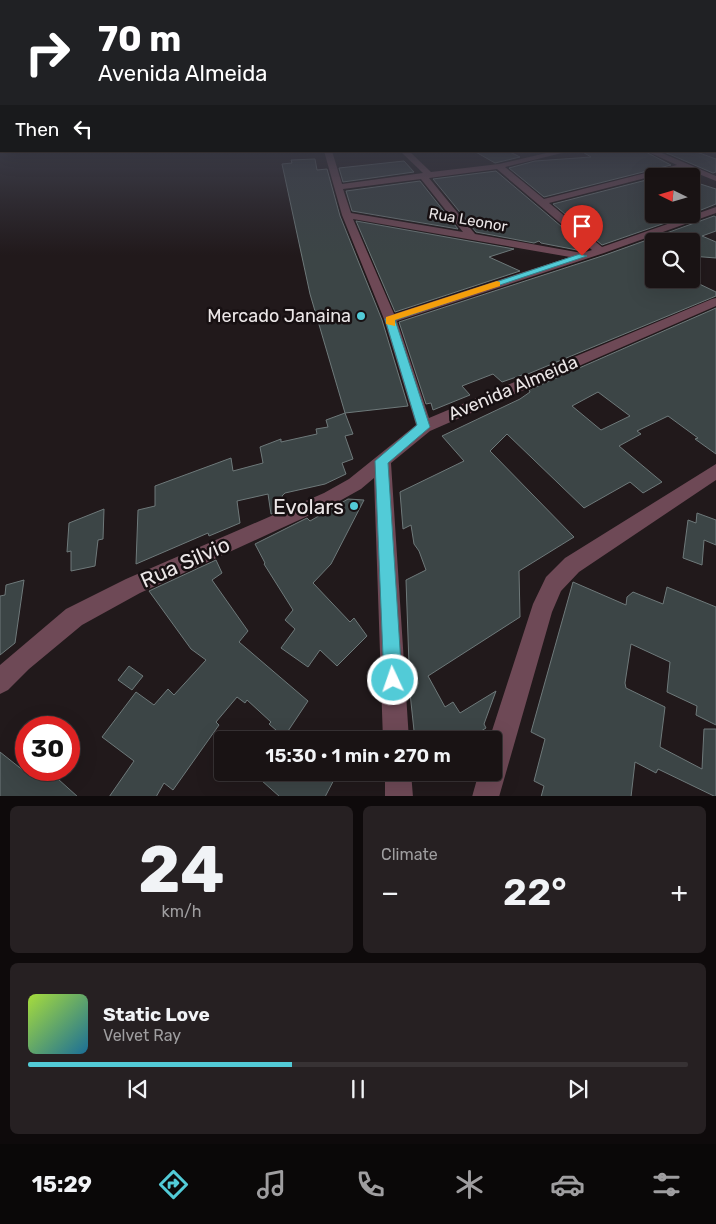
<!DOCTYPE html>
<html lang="en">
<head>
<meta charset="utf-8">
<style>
  body { margin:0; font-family:Rubik,sans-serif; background:#262022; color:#f1f3f6; height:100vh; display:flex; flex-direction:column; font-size:19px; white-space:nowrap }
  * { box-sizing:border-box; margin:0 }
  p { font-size:16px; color:#9f9ea0 }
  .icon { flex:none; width:28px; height:28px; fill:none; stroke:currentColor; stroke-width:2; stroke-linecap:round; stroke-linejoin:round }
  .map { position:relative; height:796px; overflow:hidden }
  .sheet { display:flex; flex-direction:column; gap:10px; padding:10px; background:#0e0a0b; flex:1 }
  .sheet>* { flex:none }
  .hud { position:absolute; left:0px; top:0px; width:716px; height:152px; box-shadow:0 5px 20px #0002,0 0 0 1px #373234; background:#202124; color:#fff; overflow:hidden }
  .needle { width:32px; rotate:275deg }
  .fabs { position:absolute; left:645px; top:168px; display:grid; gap:10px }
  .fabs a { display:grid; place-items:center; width:55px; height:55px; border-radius:5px; background:#191314; box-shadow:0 5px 20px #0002,0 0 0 1px #373234; font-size:25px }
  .speed { position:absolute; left:15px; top:716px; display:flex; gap:10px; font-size:25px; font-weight:700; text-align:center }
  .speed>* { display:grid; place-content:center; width:65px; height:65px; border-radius:50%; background:#191314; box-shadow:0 5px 20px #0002,0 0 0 1px #373234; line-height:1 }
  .speed .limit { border:8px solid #d22; background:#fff; color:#111 }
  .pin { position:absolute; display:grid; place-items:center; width:42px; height:42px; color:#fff; margin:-51px -21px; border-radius:50% 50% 50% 0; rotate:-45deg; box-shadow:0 0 5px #0007 }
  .pin .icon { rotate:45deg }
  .me { position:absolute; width:55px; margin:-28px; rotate:357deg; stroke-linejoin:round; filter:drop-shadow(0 0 4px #0008) }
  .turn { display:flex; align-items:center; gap:18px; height:105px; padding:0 15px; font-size:22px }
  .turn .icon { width:65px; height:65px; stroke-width:2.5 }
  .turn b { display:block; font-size:35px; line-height:42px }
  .then { display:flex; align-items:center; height:48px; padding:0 15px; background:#0003; gap:10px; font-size:19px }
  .big { font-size:38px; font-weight:600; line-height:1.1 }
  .sheet .widget { flex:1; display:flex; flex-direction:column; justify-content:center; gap:8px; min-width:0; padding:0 18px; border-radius:8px; background:#262022 }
  .sheet .dial { align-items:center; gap:0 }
  .dial b { font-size:65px; line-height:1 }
  .song { display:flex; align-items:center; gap:15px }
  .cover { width:60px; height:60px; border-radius:8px; background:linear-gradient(135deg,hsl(80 70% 55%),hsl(200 70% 35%)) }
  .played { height:5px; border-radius:2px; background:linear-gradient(90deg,#52cbd7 40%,#373234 40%) }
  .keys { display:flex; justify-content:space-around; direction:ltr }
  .heat { display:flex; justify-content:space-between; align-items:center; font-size:28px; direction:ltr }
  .sheet .tiles { flex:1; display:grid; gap:10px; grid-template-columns:1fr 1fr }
  .widget:last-child { grid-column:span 2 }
  .trip { position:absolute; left:214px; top:731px; width:288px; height:50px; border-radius:5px; background:#191314; box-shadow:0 5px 20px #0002,0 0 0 1px #373234; font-weight:600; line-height:50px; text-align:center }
  .menu { display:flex; height:80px; justify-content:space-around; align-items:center; background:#0a0808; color:#9f9ea0 }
  .menu .icon { width:35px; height:35px }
  .menu .current { color:#52cbd7 }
  .menu b { font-size:22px; color:#f1f3f6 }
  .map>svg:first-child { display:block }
  .building { fill:#3c4546; stroke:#6e797a; fill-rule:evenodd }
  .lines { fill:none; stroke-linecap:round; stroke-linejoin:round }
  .minor { fill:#6e4956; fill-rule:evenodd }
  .route { fill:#52cbd7; stroke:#35848c }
  .slow { fill:#f59e0b }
  .poi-dot { fill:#52cbd7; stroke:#171012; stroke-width:2 }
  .labels { text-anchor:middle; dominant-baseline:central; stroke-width:5; stroke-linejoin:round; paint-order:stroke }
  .far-street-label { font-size:15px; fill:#ebe6e7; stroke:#171012 }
  .poi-label { font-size:18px; fill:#ebe6e7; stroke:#171012; text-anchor:end }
  .street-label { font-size:18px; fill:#ebe6e7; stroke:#171012 }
  .near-poi-label { font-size:21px; fill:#ebe6e7; stroke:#171012; text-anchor:end }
  .near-street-label { font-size:21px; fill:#ebe6e7; stroke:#171012 }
</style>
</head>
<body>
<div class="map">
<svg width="716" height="797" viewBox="0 0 716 797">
  <rect width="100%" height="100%" fill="#21191b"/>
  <path class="building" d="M474,151h34l12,6 -25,6z
    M581,151h63l27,14 -127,32 -35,-29 26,-7 56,-4z
    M662,151h32l22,8v13l-3,1z
    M315,159l2,11 10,-1 13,47 42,104 26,86 -63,7 -35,-119 -28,-130 10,-1 -1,-3z
    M404,161l10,11 -71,10 -4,-14z
    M684,170l17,7 -10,4v-5h-31z
    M496,171l92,78 -6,2 -41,-8 -2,-2 -5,2 -58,-11 -43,-53z
    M654,178v36h37l-89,31 -49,-41z
    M420,181l38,48 -106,-18 -6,-20z
    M691,181l25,8v15l-25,10z
    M714,216l2,1v14l-14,5 14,6v16l-25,-2v-15h-37v38h35l27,13v4l-193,80 -1,-1 -20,7 -9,-8 -31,12 8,9 -37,15 -2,-7 -5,1 -27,-82 206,-67z
    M356,221l158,28 -25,8 31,14 -125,41z
    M716,308v146l-21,-15 3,-1 -30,-22 -31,15 4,3 -22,12 43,36 -19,11 -13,-11 -46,26 -77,-74 -17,17 84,86 -55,34 1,46 -92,59 17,31 8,-5 7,11 36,-22 -12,33 2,4 -19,12h-52l-5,-47 -4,-113 20,-10 -7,-19 -5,-7 -3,-19 -8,4 -3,-37 64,-31 -22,-25 78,-37 10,-7 -1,-2zM598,392l32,24 -29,14 -29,-24z
    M345,413l8,21 -8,2 8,23 -11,4 4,11 -21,10 -40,9 -3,3 3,12 -14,6 -3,-20 -31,7 3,22 -31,13 -1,-3 -72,31 2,-54 17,-4v-20l76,-28 2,13 30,-8 -3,-16 21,-8v3l36,-8 -1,-5 12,-2 -2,-7z
    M348,499l16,1 -33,64 -18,19 37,39 4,-4 13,18 -30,30 -17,-16 -12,17 -27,-19 14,-19 -10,-9 8,-10 -29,-46 1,-1 -10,-19 52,-26 3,3z
    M104,509l-1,30 -5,1 -3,26 -24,5v-20l-4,1 2,-29z
    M697,513l19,7v25l-12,-5 -2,25 -19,-7 5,-38 8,3z
    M216,560l6,13 -10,7 36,51 -9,11 69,59 -24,36 -15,-13 2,-2 -24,-22 -2,3 -8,-6 -21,25 3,3 -46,65 -9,-7 -8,14h-47l25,-36 -32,-24 34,-45 18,13 14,-16 6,6 32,-35 -15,-11 -42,-58z
    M24,580l-9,63 -15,12v-59l5,-1 1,-10z
    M573,582l53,23 1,-8 6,-5 30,12 4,-17 49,20v118l-20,-10 1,-9 -30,-14 3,-30 -39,-18 -6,39 1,5 39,19 -5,40 42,22 2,-40h12v68l-58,-28 -2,4 -21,-11 -4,35h-90l3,-11 -10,-5 11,-42 -14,-7z
    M129,666l14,10 -11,14 -14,-10z
    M0,752l24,19 24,-1 30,27h-78z
    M252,772h86l-13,25h-45z"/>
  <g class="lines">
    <path class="minor" d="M324,151h8l10,33 81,-11 -23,-22h9l22,21 68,-8 56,-13h15l-65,16 39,32 133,-34 -31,-14h11l59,25v5l-32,-13 -135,35 53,44 114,-40v6l-112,40 -207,68 32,97 283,-119 4,-1v8l-286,125 -39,32 18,277h-26l-9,-262 -13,11 -25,14 -196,90 -58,32 -53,44 -21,21 -8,4v-29l66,-56 60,-30 198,-86 25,-14 67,-54 -32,-106 -42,-104zM497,169l95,81 -10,3 -107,-19 -46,-56zM421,179l42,53 -112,-19 -8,-24zM353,219l217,38 -176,57z
      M716,464v16l-137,92 -18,19 -9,21 -53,185h-27l7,-25h13v-32h-3l44,-136 13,-27 19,-19z
      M385,772h26l2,25h-28z"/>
  </g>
  <linearGradient id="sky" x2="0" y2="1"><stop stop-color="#120e0f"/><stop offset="0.56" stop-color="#3d3e4a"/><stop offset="1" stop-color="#3d3e4a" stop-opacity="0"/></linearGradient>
  <rect width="716" height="255" fill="url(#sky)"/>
  <path class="route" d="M580,254l7,2 -192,64 35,107 -42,36 14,217 -2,7 -7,2 -6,-2 -3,-7 -9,-219 42,-36 -32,-106z"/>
  <path class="slow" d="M497,281l3,1v4l-105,34v6l-9,-2v-7z"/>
  <g class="poi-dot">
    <circle cx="361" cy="316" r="5"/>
    <circle cx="354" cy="506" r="5"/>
  </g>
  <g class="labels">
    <g class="far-street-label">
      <text transform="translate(468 220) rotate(10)">Rua Leonor</text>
    </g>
    <g class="poi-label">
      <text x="351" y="316">Mercado Janaina</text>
    </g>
    <g class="street-label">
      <text transform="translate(513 388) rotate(-23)">Avenida Almeida</text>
    </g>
    <g class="near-poi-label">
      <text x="344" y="506">Evolars</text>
    </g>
    <g class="near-street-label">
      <text transform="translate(185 562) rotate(-24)">Rua Silvio</text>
    </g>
  </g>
</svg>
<div class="fabs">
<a><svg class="needle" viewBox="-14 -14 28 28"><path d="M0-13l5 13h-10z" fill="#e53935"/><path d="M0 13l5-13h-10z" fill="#9f9ea0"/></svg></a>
<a><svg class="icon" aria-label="search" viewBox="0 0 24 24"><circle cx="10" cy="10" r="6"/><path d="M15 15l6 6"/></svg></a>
</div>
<div class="speed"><div class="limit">30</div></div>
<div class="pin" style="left:582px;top:256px;background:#d93025"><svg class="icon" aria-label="arrive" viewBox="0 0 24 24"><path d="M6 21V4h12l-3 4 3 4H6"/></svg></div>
<svg class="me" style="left:393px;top:680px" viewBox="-20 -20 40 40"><circle r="17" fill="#52cbd7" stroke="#fff" stroke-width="3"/><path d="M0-11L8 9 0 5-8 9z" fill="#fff"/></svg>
<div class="trip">15:30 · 1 min · 270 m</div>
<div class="hud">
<div class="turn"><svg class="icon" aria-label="right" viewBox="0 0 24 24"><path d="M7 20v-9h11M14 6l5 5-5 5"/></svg><div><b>70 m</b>Avenida Almeida</div></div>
<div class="then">Then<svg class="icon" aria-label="left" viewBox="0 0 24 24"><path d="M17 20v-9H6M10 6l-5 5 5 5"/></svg></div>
</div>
</div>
<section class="sheet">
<div class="tiles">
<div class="widget dial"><b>24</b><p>km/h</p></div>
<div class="widget"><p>Climate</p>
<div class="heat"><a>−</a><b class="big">22°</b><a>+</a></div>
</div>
<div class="widget">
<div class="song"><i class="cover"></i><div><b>Static Love</b><p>Velvet Ray</p></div></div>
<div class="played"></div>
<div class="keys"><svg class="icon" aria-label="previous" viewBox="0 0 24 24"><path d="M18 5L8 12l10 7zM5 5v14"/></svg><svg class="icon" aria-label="pause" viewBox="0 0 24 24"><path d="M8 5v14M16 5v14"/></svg><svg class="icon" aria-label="next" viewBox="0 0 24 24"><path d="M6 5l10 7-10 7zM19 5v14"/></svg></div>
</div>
</div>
</section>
<nav class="menu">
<b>15:29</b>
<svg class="icon current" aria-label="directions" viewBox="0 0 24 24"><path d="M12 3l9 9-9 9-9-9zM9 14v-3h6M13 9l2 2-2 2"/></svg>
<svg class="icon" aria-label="music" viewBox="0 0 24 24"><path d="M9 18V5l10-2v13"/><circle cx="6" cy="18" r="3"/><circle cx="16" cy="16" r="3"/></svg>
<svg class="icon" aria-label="phone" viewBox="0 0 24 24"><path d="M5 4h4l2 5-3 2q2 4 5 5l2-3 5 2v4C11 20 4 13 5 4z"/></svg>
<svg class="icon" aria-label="climate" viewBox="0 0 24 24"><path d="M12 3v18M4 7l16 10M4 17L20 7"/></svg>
<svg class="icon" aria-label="car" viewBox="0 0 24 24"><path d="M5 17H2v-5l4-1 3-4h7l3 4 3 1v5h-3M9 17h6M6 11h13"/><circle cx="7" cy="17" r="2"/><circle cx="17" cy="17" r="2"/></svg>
<svg class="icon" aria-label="filters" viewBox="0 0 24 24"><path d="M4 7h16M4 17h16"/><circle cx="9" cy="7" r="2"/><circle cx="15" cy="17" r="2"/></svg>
</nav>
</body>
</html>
